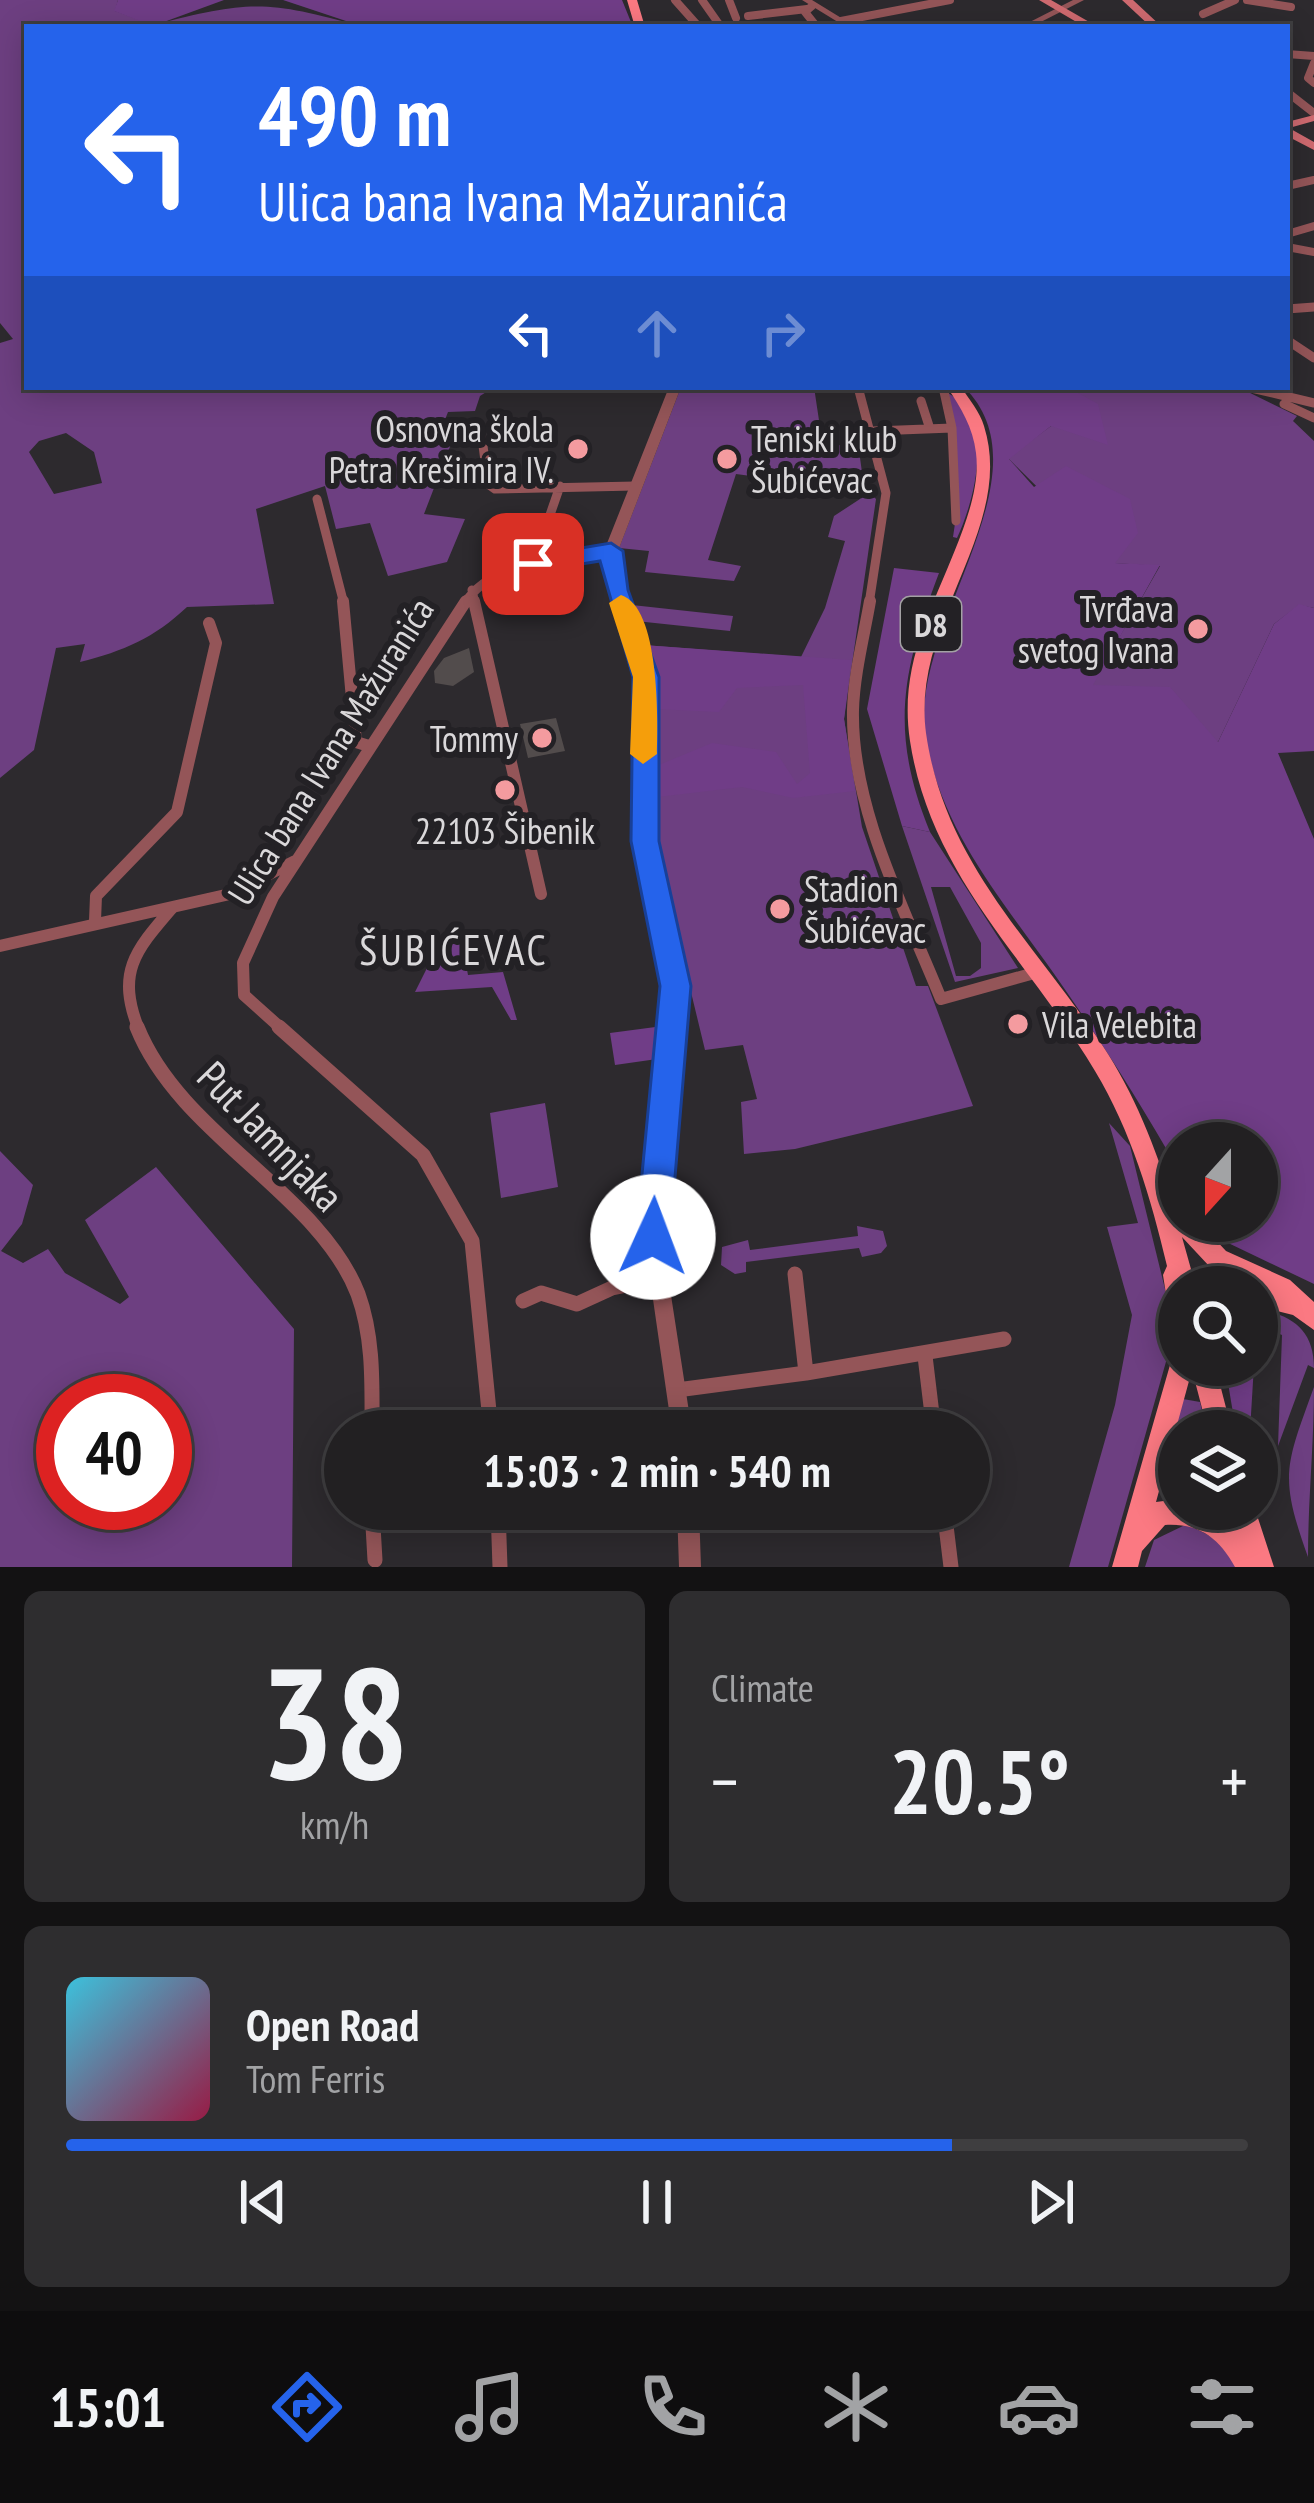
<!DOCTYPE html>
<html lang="en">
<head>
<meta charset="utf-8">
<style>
  body { margin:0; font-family:"PT Sans Narrow",sans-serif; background:#2e2d2f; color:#f1f3f6; height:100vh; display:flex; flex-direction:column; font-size:45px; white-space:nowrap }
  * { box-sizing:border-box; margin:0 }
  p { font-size:39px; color:#a2a3a5 }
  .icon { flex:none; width:66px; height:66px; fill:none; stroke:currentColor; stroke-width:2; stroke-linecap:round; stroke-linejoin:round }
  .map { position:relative; height:1567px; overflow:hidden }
  .side { display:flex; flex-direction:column; gap:24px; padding:24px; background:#131213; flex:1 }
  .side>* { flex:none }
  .guide { position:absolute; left:24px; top:24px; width:1266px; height:366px; border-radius:0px; box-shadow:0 6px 30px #0003,0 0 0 3px #3f3e40; background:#2563eb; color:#fff; overflow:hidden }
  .needle { width:78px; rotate:201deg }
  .tools { position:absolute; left:1158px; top:1122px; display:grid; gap:24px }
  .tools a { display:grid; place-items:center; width:120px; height:120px; border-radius:50%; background:#222022; box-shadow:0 6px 30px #0003,0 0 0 3px #3f3e40; font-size:60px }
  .speed { position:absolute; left:36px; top:1374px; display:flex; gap:24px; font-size:60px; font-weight:700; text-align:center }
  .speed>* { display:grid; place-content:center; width:156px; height:156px; border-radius:50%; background:#222022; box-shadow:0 6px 30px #0003,0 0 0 3px #3f3e40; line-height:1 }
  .speed .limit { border:18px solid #d22; background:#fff; color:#111 }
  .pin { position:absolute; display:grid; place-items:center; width:102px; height:102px; color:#fff; margin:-51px; border-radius:24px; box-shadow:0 6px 18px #0006 }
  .me { position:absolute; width:132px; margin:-66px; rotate:2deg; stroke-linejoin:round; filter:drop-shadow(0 0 9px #0008) }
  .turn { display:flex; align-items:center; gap:42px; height:252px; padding:0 36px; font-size:54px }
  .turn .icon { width:156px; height:156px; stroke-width:2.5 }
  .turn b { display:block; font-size:84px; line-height:102px }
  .lanes { display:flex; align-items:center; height:114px; padding:0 36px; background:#0003; justify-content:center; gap:60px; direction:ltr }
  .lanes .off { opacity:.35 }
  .big { font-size:90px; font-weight:800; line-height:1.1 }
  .side .widget { flex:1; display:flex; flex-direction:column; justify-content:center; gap:18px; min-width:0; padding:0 42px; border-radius:18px; background:#2e2d2f }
  .side .dial { align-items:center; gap:0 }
  .dial b { font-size:156px; line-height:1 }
  .song { display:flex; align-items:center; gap:36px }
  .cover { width:144px; height:144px; border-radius:18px; background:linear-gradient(135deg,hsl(190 70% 55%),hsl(340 70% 35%)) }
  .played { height:12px; border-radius:6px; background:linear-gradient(90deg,#2563eb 75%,#3f3e40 75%) }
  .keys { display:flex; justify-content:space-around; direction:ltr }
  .heat { display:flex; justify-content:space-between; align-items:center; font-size:66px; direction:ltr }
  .side .tiles { flex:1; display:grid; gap:24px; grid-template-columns:1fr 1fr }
  .widget:last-child { grid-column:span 2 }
  .trip { position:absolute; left:324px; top:1410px; width:666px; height:120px; border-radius:60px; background:#222022; box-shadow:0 6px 30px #0003,0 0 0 3px #3f3e40; font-weight:800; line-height:120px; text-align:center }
  .menu { display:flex; height:192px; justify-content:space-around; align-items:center; background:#0e0d0e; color:#a2a3a5 }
  .menu .icon { width:84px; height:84px }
  .menu .selected { color:#2563eb }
  .menu b { font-size:54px; color:#f1f3f6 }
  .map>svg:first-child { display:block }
  .green { fill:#6d3f81; fill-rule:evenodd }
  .forest { fill:#703d87 }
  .building { fill:#524c4c }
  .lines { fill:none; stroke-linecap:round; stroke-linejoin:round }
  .minor-far3 { stroke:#945558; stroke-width:8 }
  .minor-far2 { stroke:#945558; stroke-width:9 }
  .minor-far1 { stroke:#945558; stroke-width:12 }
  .minor { stroke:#945558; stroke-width:15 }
  .tertiary { fill:#945558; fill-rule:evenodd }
  .secondary { fill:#cf6a70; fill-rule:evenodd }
  .primary { fill:#fb7982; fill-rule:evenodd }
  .route { fill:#2563eb; stroke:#184099; stroke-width:3 }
  .slow { fill:#f59e0b }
  .poi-dot { fill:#f49b9f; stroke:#232125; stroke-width:4.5 }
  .labels { text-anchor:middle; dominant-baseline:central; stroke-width:12; stroke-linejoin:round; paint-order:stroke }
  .shield { fill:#232125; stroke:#a3a1a4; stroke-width:3 }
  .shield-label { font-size:33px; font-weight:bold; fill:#dad8da }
  .poi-label { font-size:36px; fill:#dad8da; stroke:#232125; text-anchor:end }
  .street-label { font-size:36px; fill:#dad8da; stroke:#232125 }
  .quarter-label { font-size:42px; letter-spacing:3px; fill:#dad8da; stroke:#232125 }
  .near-street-label { font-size:42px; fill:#dad8da; stroke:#232125 }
</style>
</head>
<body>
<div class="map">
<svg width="1314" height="1567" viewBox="0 0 1314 1567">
  <rect width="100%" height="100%" fill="#2d2a2e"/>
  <path class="green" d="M0,0h118l-3,11 38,14c98,-25 113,-25 211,2h-337v360h467l-14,9 -5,15 -27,1 -12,31 15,1 -27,70 41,5 -18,43 -59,14 -18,-53 -34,6 -11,-43 -69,23 18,95 -87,3c-33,31 -63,44 -107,55l5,-18 -29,4 -22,102 -34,28v-435l13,-4 -13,-16zM66,433l28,19 8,31 -48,11 -25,-42 10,-11z
    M681,387h133l9,60 35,-4 6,44 12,12 -32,220 18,108 54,159h12l45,120 -178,43 -51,5 -3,-52 16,-3 -14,-54 -38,5 -53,-219c-7,-64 13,-124 -9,-186l158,12 24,-49 20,-67 -17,-4 6,-21 26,-17 1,-8 -125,-17 -28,86 33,6 -7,15 -89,-9 4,-21 -30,-3z
    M1067,387h171l59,29 -4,5 21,20v167l-15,-3 -25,19 -56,118 -126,-57 68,-119 -46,-3 -106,-105 43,-32z
    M632,605l101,11 -3,15 -94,-10z
    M902,826l28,6 88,136 -63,14zM931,887h19l31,56v25l-11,8h-14z
    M545,1103l13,84 -57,11 -11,-85z
    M1109,1123l21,23 35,143 6,55 -63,223h-39l46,-162 17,-90 -25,-88 31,-4z
    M0,1151l33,34 -11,39 -21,27 22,12 25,-14 17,24 55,31 9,-7 -44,-77 71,-53 138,162 -2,238h-292zM63,1401h102v102h-102z
    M857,1226l26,5 4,15 -6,7 -19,4 -3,-9 -113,14v10l-11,2 -14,-9 1,-18 26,-7 2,10 108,-14z
    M1257,1309c35,6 57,21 57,59l-6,-3 -30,81 4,-111 -25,-11z
    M1314,1387c0,58 -6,113 -6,170 -29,-81 -23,-90 6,-170z
    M1183,1399l17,3 7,29h-28v71h-9l-12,-15z
    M1185,1525c25,8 40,19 53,42h-93l9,-27z"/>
  <path class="forest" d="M118,0h106l-71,26 -39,-15z
    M283,0h339l11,27h-269z
    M964,387h103l31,17 10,41 -57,-19 -42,33 25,28 32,-21 64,33 8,34 -23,30 45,2 -67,120 77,2 48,55 56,-118 25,-20 15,4v143l-36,2 36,86v445l-90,-43 -16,-20h49v-78h-78v28c-38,-67 -78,-130 -122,-193 -53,-76 -119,-150 -132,-246 -14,-109 127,-258 39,-345z
    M948,393c47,28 28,104 9,145l-4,-1 4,-27z
    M894,568l45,5c-37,98 -50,159 -9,259l-28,-6 -35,-117z
    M643,645l208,15 -7,59 11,72 -62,7 -51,-11 -93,11 5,-31 58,-24 64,9 21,32 13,-11 -7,-88 -66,3 -18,24 -64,-3 2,-25z
    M454,932l15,10 -5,12 4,21 35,-3 14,48h-6l-19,-33 -77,5 27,-54z
    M663,1026l-6,33 -42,6 -5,-32z
    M1225,1365h29l-4,66h-14z"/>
  <path class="building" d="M469,648l5,24 -21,14 -18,-3 -1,-12 10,-13z
    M556,718l9,33 -37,7 -8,-34z"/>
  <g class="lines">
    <path class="minor-far3" d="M675,0l24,27
      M702,0l19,27
      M729,0l7,18
      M1247,0l44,7
      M812,6l-7,6 12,15
      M1203,14l32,-14
      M748,16l59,-7
      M841,21l109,-21
      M1287,54l27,2
      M1314,63l-6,15 6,5
      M1287,92l27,21
      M1287,186l27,-6
      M1287,234l27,-8
      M1287,247l27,5"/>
    <path class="minor-far2" d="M1287,309l27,-2
      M1287,340l27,18
      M858,387l28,106 -17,111
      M943,387l9,41 4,93
      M1247,387l67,16
      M921,401l9,28
      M1284,404l30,14
      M874,431l78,-3
      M482,438l6,46 7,5 140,-3
      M317,499l27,105
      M533,564l27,-78
      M472,590l3,14
      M464,604c30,-46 97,-45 147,-53"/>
    <path class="minor-far1" d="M343,601l13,141 13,4
      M474,601l67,293
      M870,601c-6,35 -16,73 -17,109 -2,98 52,200 88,289l97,-27
      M95,921l1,-25 81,-84 39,-169 -7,-20
      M0,946l230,-52 65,-33
      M139,1030c-23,-58 -4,-79 33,-122
      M283,1030l-39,-35 -1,-32 30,-66 193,-296"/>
    <path class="minor" d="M137,1027c43,108 182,166 221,267 16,44 14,92 14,137
      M279,1027l144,128 49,86 19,190
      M523,1301l18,-8 36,11 35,-16 45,-9
      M925,1356l9,75
      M806,1373l198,-34
      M677,1390l129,-17 -11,-99
      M372,1509l3,51
      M498,1509l2,58
      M944,1509l7,58"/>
    <path class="tertiary" d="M802,0h10l44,27h-10z
      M1073,0h11l-53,27h-11z
      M669,387h12l-63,164 -1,15 36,111v164l31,145 -22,251 30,194h-20l-28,-194 24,-251 -31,-145 2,-164 -36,-111 1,-15z
      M677,1509h22l2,58h-22z"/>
    <path class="secondary" d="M1039,0h12l47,27h-13z
      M1122,0h11l29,27h-11z
      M1314,115v6l-25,7 25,14v8l-27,-14v-14z"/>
    <path class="primary" d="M627,0h10l8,27h-10z
      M947,387h14c8,12 19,25 23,39 32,102 -73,194 -58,307 19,134 113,213 182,321 31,49 51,104 68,159l3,-1v9h19l28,30 64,29 24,22v28l-21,-15 -36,-9v-19h-9l2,-2 -40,-18 -28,-30 14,50h-17v43l-8,-4 -8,-51 4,-9c-16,-68 -36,-135 -72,-195 -67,-112 -164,-194 -185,-330 -11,-73 19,-126 45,-191 12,-30 25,-65 21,-97 -3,-26 -15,-45 -29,-66z
      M1179,1354v11h36l17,66h-24l-16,-61 -36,132 23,-3v10h35l19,12 -4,-12h26l19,58h-39c-16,-29 -36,-44 -70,-42l-23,26 -4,16h-26l58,-202 4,-8z"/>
  </g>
  <path class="route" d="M611,543l12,8 5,39 31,87v164l32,145 -21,251 -5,12 -12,5 -12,-5 -5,-12 24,-251 -29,-145 2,-164 -33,-116 -67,11 -12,-8 12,-8z"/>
  <path class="slow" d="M621,595c39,12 37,125 36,159l-14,10 -13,-10 3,-77 -24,-74z"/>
  <g class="poi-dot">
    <circle cx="578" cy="449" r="12"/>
    <circle cx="727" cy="459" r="12"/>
    <circle cx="1198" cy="629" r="12"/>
    <circle cx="542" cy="738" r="12"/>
    <circle cx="505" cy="790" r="12"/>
    <circle cx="780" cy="909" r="12"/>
    <circle cx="1018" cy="1024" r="12"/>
  </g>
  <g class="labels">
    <rect class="shield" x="901" y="597" width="60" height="54" rx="9"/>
    <g class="shield-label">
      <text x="931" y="624">D8</text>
    </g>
    <g class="poi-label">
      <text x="554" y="428">Osnovna škola<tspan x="554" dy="41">Petra Krešimira IV.</tspan></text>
      <text x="751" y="438" text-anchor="start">Teniski klub<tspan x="751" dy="41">Šubićevac</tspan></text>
      <text x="1174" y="608">Tvrđava<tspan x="1174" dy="41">svetog Ivana</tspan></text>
      <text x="518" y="738">Tommy</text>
      <text x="505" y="830" text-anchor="middle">22103 Šibenik</text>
      <text x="804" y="888" text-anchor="start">Stadion<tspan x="804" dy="41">Šubićevac</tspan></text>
      <text x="1042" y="1024" text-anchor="start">Vila Velebita</text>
    </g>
    <g class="street-label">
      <text transform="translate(330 751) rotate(-58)">Ulica bana Ivana Mažuranića</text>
    </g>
    <g class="quarter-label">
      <text x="454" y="949">ŠUBIĆEVAC</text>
    </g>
    <g class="near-street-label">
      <text transform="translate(271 1136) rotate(46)">Put Jamnjaka</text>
    </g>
  </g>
</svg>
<div class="tools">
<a><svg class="needle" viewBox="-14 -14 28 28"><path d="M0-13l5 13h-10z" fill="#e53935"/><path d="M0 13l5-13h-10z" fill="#a2a3a5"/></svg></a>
<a><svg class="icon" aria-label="search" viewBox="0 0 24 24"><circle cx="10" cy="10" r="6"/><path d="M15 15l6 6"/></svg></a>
<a><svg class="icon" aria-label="layers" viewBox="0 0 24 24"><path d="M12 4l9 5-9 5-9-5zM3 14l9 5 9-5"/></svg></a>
</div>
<div class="speed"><div class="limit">40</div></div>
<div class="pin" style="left:533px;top:564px;background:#d93025"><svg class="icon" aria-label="arrive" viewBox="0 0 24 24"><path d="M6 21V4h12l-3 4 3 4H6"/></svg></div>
<svg class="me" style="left:653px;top:1237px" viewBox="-20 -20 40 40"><circle r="19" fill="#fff"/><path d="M0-13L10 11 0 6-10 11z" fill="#2563eb"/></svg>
<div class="trip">15:03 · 2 min · 540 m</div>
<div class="guide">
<div class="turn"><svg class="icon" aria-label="left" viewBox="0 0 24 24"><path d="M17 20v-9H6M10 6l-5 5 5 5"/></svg><div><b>490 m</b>Ulica bana Ivana Mažuranića</div></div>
<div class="lanes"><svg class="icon" aria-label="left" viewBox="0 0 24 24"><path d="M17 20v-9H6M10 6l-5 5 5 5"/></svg><svg class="icon off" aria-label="ahead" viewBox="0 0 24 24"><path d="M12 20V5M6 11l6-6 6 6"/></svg><svg class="icon off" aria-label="right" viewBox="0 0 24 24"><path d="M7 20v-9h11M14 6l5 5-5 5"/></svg></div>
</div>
</div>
<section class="side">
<div class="tiles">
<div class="widget dial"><b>38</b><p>km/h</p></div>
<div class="widget"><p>Climate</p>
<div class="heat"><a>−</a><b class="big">20.5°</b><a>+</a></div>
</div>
<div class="widget">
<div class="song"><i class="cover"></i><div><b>Open Road</b><p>Tom Ferris</p></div></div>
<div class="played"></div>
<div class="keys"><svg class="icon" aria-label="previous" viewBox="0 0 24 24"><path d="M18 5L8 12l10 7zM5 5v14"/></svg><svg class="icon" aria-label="pause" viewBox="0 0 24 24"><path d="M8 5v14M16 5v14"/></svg><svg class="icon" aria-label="next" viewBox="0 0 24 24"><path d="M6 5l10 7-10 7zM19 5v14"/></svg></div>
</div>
</div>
</section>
<nav class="menu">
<b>15:01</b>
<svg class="icon selected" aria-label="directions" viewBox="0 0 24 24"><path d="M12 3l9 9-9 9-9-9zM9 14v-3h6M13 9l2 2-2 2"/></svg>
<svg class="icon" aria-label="music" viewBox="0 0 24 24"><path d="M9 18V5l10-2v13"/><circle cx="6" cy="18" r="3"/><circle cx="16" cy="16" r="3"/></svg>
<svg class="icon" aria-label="phone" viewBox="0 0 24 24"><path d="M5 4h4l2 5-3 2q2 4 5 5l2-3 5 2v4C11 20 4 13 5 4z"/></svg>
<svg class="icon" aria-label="climate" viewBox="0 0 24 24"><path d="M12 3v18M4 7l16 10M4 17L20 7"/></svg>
<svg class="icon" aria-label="car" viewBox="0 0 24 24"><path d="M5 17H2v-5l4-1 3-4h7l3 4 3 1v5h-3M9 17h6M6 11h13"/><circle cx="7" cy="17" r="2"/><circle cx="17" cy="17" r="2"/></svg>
<svg class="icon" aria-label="filters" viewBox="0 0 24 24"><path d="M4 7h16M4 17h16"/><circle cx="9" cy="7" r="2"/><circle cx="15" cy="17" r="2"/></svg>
</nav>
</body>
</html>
